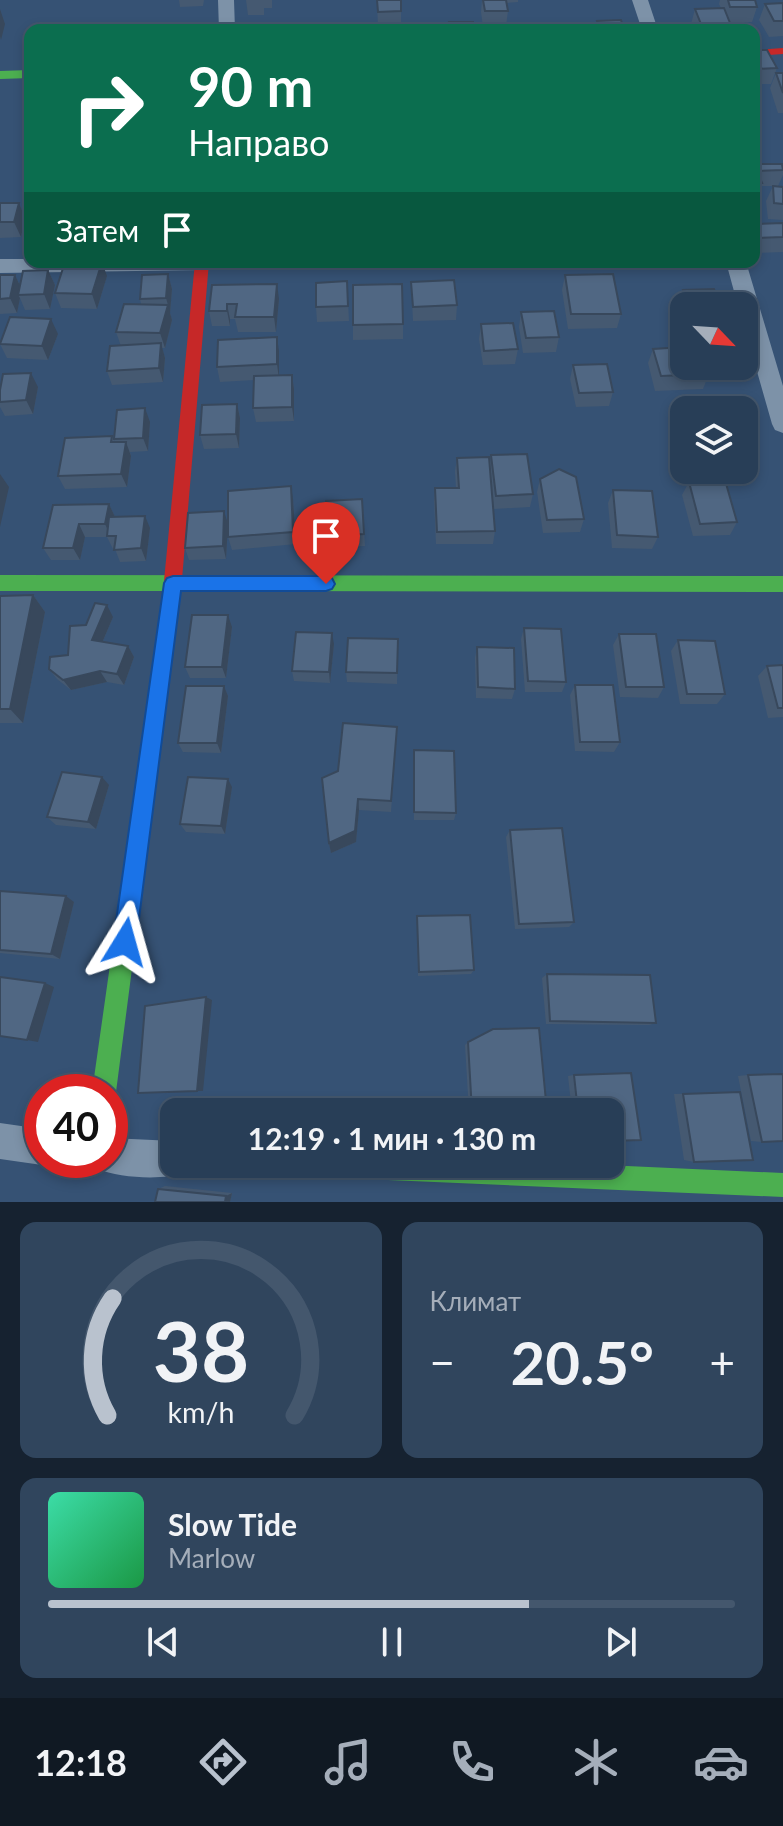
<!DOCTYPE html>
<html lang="ru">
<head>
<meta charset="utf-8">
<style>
  body { margin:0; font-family:Lato,sans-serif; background:#30455d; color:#f1f3f6; height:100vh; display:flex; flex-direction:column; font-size:30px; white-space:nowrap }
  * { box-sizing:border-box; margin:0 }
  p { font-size:26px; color:#a5aeba }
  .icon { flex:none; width:44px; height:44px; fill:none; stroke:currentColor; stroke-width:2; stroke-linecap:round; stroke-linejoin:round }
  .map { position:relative; height:1202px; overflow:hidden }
  .drawer { display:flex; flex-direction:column; gap:20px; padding:20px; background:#162230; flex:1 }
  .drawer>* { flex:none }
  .top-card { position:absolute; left:24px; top:24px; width:736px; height:244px; border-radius:16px; box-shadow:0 4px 12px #0003,0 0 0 2px #44576d; background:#0b6e4f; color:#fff; overflow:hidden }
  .needle { width:52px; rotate:115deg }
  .controls { position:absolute; left:670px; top:292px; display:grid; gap:16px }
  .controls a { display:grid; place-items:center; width:88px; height:88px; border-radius:16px; background:#283e57; box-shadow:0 4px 12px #0003,0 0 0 2px #44576d; font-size:40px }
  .speed { position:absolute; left:24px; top:1074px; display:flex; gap:16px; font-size:40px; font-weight:700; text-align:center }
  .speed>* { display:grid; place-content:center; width:104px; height:104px; border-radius:50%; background:#283e57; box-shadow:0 4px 12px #0003,0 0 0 2px #44576d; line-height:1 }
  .speed .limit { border:12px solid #d22; background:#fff; color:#111 }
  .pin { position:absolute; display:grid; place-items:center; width:68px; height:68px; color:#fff; margin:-82px -34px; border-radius:50% 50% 50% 0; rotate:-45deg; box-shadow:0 0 8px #0007 }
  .pin .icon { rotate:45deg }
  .me { position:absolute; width:88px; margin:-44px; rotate:8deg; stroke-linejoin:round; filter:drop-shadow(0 0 6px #0008) }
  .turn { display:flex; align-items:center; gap:28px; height:168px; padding:0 32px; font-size:36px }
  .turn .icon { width:104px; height:104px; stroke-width:2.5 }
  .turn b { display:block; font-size:56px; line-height:68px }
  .then { display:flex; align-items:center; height:76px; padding:0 32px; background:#0003; gap:16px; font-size:30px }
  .big { font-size:60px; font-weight:700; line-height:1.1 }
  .drawer .tile { flex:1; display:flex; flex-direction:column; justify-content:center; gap:12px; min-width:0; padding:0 28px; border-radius:16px; background:#30455d }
  .drawer .dial { align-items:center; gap:0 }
  .dial svg { height:208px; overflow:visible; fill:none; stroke:#44576d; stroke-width:7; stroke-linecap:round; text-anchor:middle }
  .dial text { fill:#f1f3f6; stroke:none }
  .song { display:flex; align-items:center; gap:24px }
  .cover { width:96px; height:96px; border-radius:12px; background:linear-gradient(135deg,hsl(160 70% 55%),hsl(140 70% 35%)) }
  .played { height:8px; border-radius:4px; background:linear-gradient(90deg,#b9c2ce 70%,#44576d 70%) }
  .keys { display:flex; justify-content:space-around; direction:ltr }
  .heat { display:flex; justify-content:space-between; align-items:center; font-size:44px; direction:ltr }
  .drawer .tiles { flex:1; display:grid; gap:20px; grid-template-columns:1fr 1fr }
  .tile:last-child { grid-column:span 2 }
  .trip { position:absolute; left:160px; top:1098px; width:464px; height:80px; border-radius:16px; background:#283e57; box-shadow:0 4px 12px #0003,0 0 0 2px #44576d; font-weight:700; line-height:80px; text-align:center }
  .tab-bar { display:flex; height:128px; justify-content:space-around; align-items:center; background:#101923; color:#a5aeba }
  .tab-bar .icon { width:56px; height:56px }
  .tab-bar .active { color:#b9c2ce }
  .tab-bar b { font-size:36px; color:#f1f3f6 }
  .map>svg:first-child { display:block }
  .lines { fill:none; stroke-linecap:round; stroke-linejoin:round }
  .street { fill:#7d92a8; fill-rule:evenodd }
  .fast { fill:#4caf50; fill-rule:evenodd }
  .jam { fill:#c62828; fill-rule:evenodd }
  .wall { fill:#455971 }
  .shaded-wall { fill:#38485c }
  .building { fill:#506783; stroke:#38485c; stroke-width:2 }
  .route { fill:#1a73e8; stroke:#114b97; stroke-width:2 }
</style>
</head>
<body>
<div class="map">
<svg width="783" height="1202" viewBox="0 0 783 1202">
  <rect width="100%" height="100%" fill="#365274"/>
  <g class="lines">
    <path class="street" d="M218,0h16l1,30h-16z
      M632,0h16l10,30h-16z
      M0,259h30v3h248l-10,7 -268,4z
      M726,262h20l37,124v47l-8,-3 -3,-6 -28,-98v-20h-6z
      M0,1123l42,6v31h11l-11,5 -42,-6z
      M110,1138l64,3v23h16l-3,8c-24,9 -66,6 -90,-3l-3,-9h16z"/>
    <path class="fast" d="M30,70v8l-30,1v-8z
      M0,575l783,1v16l-602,-1 -65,501 -6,9v-9h-18l71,-501h-163z
      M283,1164h300l200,9v24l-488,-21 -9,-3z"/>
    <path class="jam" d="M783,48v6l-29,2v-6z
      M195,262h14l-28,329 -3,5 -6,3 -6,-3 -3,-5z"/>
  </g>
  <path class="wall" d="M179,0h25l-1,6 -23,1z
    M246,0h26v8h-8v7h-16z
    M377,0l24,11v16h-23z
    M482,0h36v2l-12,1 2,8 -2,15 -23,1 -2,-15z
    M720,0h8l29,7 -5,15h-22l2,8h-39l-2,-6 4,-15 26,-1 -2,-4z
    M783,3v33l-14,1 -10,-17 6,-16z
    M754,50l23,18 -6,16h-17z
    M776,73h7v40h-5l-8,-25z
    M754,164l29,2v9l-5,11 5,1v33l-15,-1 -2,-18 7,-15h-12l-5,13h-2z
    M0,203h19l6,15 -4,19 -21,1z
    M783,223v29l-29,1v-29z
    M48,270l7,15 -5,24 -25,1 -5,-12 -3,15 -17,1v-39h15l5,11z
    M168,274l4,15 -2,24 2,7 -7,28h-3l3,10 -2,24 -51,3 -5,-14 14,-25 -5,-14 25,-28 -1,-5z
    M565,275l56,39 -4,14 -49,1 -6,-39z
    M107,276l-10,33 -36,-1 -6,-15z
    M347,281l2,40 -32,1 -1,-15z
    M411,282l46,23 -1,15 -43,1z
    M212,285l67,14 -3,33h-38l-3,-13h-5v7h-18l-3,-15z
    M683,290l37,16h-36v20l-7,-21z
    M521,312l38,25 -3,15 -33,1 -4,-26z
    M403,324v15l-50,1v-15z
    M481,324l37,25 -3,15 -32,1 -4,-26z
    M58,334l-10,26 -41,-2 -7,-14z
    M653,349l56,25 -6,15 -48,2 -7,-28z
    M279,351v24h13l2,14v32l-38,1 -3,-14 1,-28 -34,2 -3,-15z
    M573,365l40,27 -4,14 -33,1 -6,-28z
    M38,387l-5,27 -28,2 -5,-9v-17z
    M237,404l3,14 -1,30 -35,1 -4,-14z
    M744,413l13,30 -7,14h-6z
    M150,422l-2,29 -18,1 1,4 -4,31 -62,2 -7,-13 54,-40 3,6 -1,-3z
    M491,455l42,39 -3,13 -36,2 -2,-16 3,38 -2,13h-57l-2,-43 1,-13h21l-1,-17 2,-13 33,5z
    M540,479l44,40 -4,13 -37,1 -6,-41z
    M689,482l48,40 -7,13 -37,1 -11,-41z
    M613,490l45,47 -6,12 -40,-1 -4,-45z
    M293,499l3,45 -64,6 -4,-13z
    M362,499l3,47 -37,2 -1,-12z
    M109,504l6,13 35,11 -4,33 -26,1 -5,-13h-2l-6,-12h-22l-5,23h-29l-8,-12z
    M228,524l-2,35 -37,1 -4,-12z
    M33,595l12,17 -22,111h-23v-127z
    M113,617l-10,24 25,5 6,11 -10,28 -17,-3 -36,8 -14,-11 -8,-10 19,-14 18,-30z
    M232,627l-6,51h-36l-5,-11z
    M524,628l42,54 -4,10h-37l-4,-53z
    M619,634l45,53 -6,11 -38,-1 -7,-52z
    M398,639l-1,45 -50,-2 -1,-10z
    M678,640l47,54 -8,10h-37l-9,-53z
    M334,644l-4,39 -36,-2 -2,-10z
    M477,647l38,42 -3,10 -36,-1 -1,-40z
    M783,665v52l-15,1 -10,-42 9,-10z
    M575,685l45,57 -6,10 -39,-1 -5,-56z
    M224,686l4,10 -7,57 -38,-1 -5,-9z
    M397,727l-6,85 -32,-2 -3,32 -25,11 -2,-10 9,-72z
    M414,759l42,54 -2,7h-40z
    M109,785l-13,44 -40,-4 -9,-8z
    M232,787l-7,47 -39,-2 -6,-8z
    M510,830l64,92 -5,5 -54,2 -9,-92z
    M0,891l74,11 -14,57 -60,-6z
    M417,916l57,54 -3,4 -53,2z
    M547,974l109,49 -7,2 -103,-1 -4,-46z
    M468,1042l79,70h-78l-4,-67z
    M574,1075l36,37h-38l-4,-36z
    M748,1075l14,67 -11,-1 -13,-65z
    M740,1092l-46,70 -10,-2 -10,-66z
    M165,1186l67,7 -2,9h-75l3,-13z"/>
  <path class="shaded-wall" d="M0,9l5,15 -4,16 -1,-4z
    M19,203l6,15 -4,19 -7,-15z
    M102,262l5,14 -10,33 -5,-15z
    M48,270l7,15 -5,24 -6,-15z
    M168,274l4,15 -2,24 2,7 -7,28 -5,-15 8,-28 -2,-7z
    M15,275l7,15 -4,5 2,3 -3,15 -7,-15z
    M277,284l2,15 -3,33 -2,-15z
    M227,304l3,15v7l-3,-15z
    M51,319l7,15 -10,26 -6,-14z
    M277,337l2,14v28l-2,-15z
    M161,343l4,15 -2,24 -4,-14z
    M31,373l7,14 -5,27 -7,-14z
    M292,375l2,14v32l-2,-14z
    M237,404l3,14 -1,30 -3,-14z
    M145,408l5,14 -2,29 -5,-13z
    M126,442l5,14 -4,31 -6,-13z
    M0,474l9,13 -9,40z
    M291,486l2,13 3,45 -3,-12z
    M109,504l6,13 -4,20 -6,-13z
    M224,511l4,13 -2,35 -3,-13z
    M145,516l5,12 -4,33 -5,-13z
    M79,524l6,13 -5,23 -7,-12z
    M33,595l12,17 -22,111 -13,-14z
    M107,605l6,12 -14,33 -7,-10z
    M228,615l4,12 -6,51 -4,-11z
    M332,633l2,11 -4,39 -1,-11z
    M128,646l6,11 -10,28 -7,-11z
    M100,671l7,11 -36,8 -8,-10z
    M224,686l4,10 -7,57 -4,-10z
    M102,777l7,8 -13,44 -8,-7z
    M228,779l4,8 -7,47 -4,-8z
    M358,799l1,11 -3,32 -25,11 -2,-10z
    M66,896l8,6 -14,57 -9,-5z
    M45,983l9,4 -16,55 -11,-2z
    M206,997l6,3 -9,91h-6z
    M232,1193l-2,9h-5l1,-6z"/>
  <path class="building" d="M377,0h24v11l-23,1z
    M483,0h23l2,11h-23z
    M728,0h27l2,7h-27z
    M783,3v18h-9l-9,-17z
    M724,8l8,20 -29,1 -8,-20z
    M621,20l3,10h-24l-3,-9z
    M449,22h24l1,8h-24z
    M62,23l-2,7h-24l1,-6z
    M428,23l1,7h-25v-6z
    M98,24h15l-2,6h-15z
    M530,24h24l2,6h-24z
    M306,26h30v4h-30z
    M294,27v3h-29v-2z
    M184,28v2h-24v-1z
    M754,50h13l10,18 -23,1z
    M776,73h7v20z
    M754,164h28l1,6 -26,1 5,12h-8z
    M773,186l10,1v17l-9,-1z
    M30,192v20h-3z
    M0,203h19l-5,19h-14z
    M783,223v14l-29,1v-14z
    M65,262h37l-10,32 -37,-1z
    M48,270l-4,24 -26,1 5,-24z
    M168,274l-2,24 -26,1 2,-24z
    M613,274l8,40h-50l-6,-39z
    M0,275h15l-5,23 -10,1z
    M454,280l3,25 -44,2 -2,-25z
    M347,281l1,25 -32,1v-24z
    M277,284l-3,33h-39l2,-13h-10v7h-18l3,-26z
    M402,284l1,40 -50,1v-40z
    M714,289l6,17h-32l-5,-16z
    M124,304l44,1 -8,28 -44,-1z
    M554,311l5,26 -33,1 -5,-26z
    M10,317l41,2 -9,27 -42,-2z
    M513,323l5,26 -34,2 -3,-27z
    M277,337v27l-60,3 1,-27z
    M161,343l-2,25 -52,3 3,-25z
    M684,347v19h23l2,8 -48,2 -8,-27z
    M607,364l6,28 -34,1 -6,-28z
    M31,373l-5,27 -26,2v-12l3,-16z
    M292,375v32l-39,1 1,-32z
    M237,404l-1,30 -36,1 2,-30z
    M145,408l-2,30 -29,1 3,-29z
    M744,413h3l10,30 -13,1z
    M112,436l-1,6h15l-5,32 -63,2 7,-38z
    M527,454l6,40 -37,2 -5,-41z
    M489,457l6,74 -58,1 -2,-44h24l-2,-30z
    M559,469l17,8 8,42 -37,1 -7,-41z
    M725,480l12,42 -37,2 -11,-42z
    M291,486l2,46 -65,5v-46z
    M613,490l39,1 6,46 -41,-2z
    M362,499l2,35 -37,2 -1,-35z
    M109,504l-4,20h-26l-6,24h-30l10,-43z
    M224,511l-1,35 -38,2 3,-35z
    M145,516l-4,32 -27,2 2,-14h-9l2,-19z
    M33,595l-23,114h-10v-113z
    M95,603l12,2 -15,35 36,6 -11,28 -17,-3 -37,9 -14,-11 1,-12 18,-2 2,-29 16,-1z
    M192,615h36l-6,52h-37z
    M524,628l37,1 5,53 -38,-1z
    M296,632l36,1 -3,39 -37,-1z
    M619,634h37l8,53h-38z
    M348,638l50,1 -1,34 -51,-1z
    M678,640l37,1 10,53h-38z
    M477,647l37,1 1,41 -37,-2z
    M783,665v43h-5l-11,-42z
    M575,685h38l7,57h-40z
    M186,686h38l-7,57h-39z
    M343,723l54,4 -6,74 -33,-2 -3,32 -26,12 -7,-65 16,-7z
    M414,750l40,1 2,62 -42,-1z
    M62,772l40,5 -14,45 -41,-5z
    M188,777l40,2 -7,47 -41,-2z
    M562,828l12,94 -55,2 -9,-94z
    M0,891l66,5 -15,58 -51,-4z
    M470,915l4,55 -55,2 -2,-56z
    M547,974l103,1 6,48 -106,-2z
    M0,977l45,6 -18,57 -27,-4z
    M206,997l-9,94 -59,2 7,-87z
    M539,1028l8,84h-75l-4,-70 25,-13z
    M631,1073l10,67 -31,1v-29h-32l-4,-37z
    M783,1074v67l-21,1 -14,-67z
    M740,1092l13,68 -59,2 -11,-68z
    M158,1189l68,7 -1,6h-70z"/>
  <path class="route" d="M173,576h153l6,2 3,6 -3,5 -6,2h-145l-45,351 -4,8 -7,4 -8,-4 -4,-8 51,-359 3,-5z"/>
</svg>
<div class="controls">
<a><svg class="needle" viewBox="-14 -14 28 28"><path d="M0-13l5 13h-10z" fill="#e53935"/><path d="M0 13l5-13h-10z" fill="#a5aeba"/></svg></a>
<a><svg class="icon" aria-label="layers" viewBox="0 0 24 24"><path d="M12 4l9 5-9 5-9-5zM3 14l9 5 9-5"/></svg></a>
</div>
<div class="speed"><div class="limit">40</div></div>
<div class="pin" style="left:326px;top:584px;background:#d93025"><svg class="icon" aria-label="arrive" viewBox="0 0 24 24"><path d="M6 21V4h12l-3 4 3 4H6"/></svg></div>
<svg class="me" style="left:125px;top:942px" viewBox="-20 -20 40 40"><path d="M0-17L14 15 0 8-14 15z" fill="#1a73e8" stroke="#fff" stroke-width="4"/></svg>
<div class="trip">12:19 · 1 мин · 130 m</div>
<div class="top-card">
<div class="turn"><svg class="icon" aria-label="right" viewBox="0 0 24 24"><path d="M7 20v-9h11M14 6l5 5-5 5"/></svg><div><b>90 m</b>Направо</div></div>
<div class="then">Затем<svg class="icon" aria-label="arrive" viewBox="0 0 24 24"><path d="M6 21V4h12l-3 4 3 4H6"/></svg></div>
</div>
</div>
<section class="drawer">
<div class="tiles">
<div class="tile dial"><svg viewBox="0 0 100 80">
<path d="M14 69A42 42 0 1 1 86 69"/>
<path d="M14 69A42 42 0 0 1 16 24" stroke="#b9c2ce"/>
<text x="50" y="56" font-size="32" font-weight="700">38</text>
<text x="50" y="72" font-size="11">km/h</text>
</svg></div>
<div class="tile"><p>Климат</p>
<div class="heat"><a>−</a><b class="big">20.5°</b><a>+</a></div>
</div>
<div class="tile">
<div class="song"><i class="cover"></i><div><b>Slow Tide</b><p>Marlow</p></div></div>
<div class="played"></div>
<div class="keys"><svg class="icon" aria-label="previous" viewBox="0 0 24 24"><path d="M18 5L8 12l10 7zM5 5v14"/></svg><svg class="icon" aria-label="pause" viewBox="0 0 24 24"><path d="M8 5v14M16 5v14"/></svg><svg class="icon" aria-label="next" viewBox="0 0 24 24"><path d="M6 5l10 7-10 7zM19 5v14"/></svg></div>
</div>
</div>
</section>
<nav class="tab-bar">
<b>12:18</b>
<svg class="icon active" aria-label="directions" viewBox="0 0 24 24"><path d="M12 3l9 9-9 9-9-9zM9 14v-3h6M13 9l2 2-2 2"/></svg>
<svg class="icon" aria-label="music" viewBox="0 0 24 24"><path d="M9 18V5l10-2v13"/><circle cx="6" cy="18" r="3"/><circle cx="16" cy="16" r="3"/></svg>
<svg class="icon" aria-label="phone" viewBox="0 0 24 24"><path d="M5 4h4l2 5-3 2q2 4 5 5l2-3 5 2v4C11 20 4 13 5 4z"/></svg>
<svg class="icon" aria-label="climate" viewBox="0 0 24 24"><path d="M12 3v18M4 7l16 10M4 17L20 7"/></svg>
<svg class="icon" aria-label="car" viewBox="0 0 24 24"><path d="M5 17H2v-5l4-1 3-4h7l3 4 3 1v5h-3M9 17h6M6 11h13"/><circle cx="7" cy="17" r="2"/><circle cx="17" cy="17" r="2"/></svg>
</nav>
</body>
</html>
